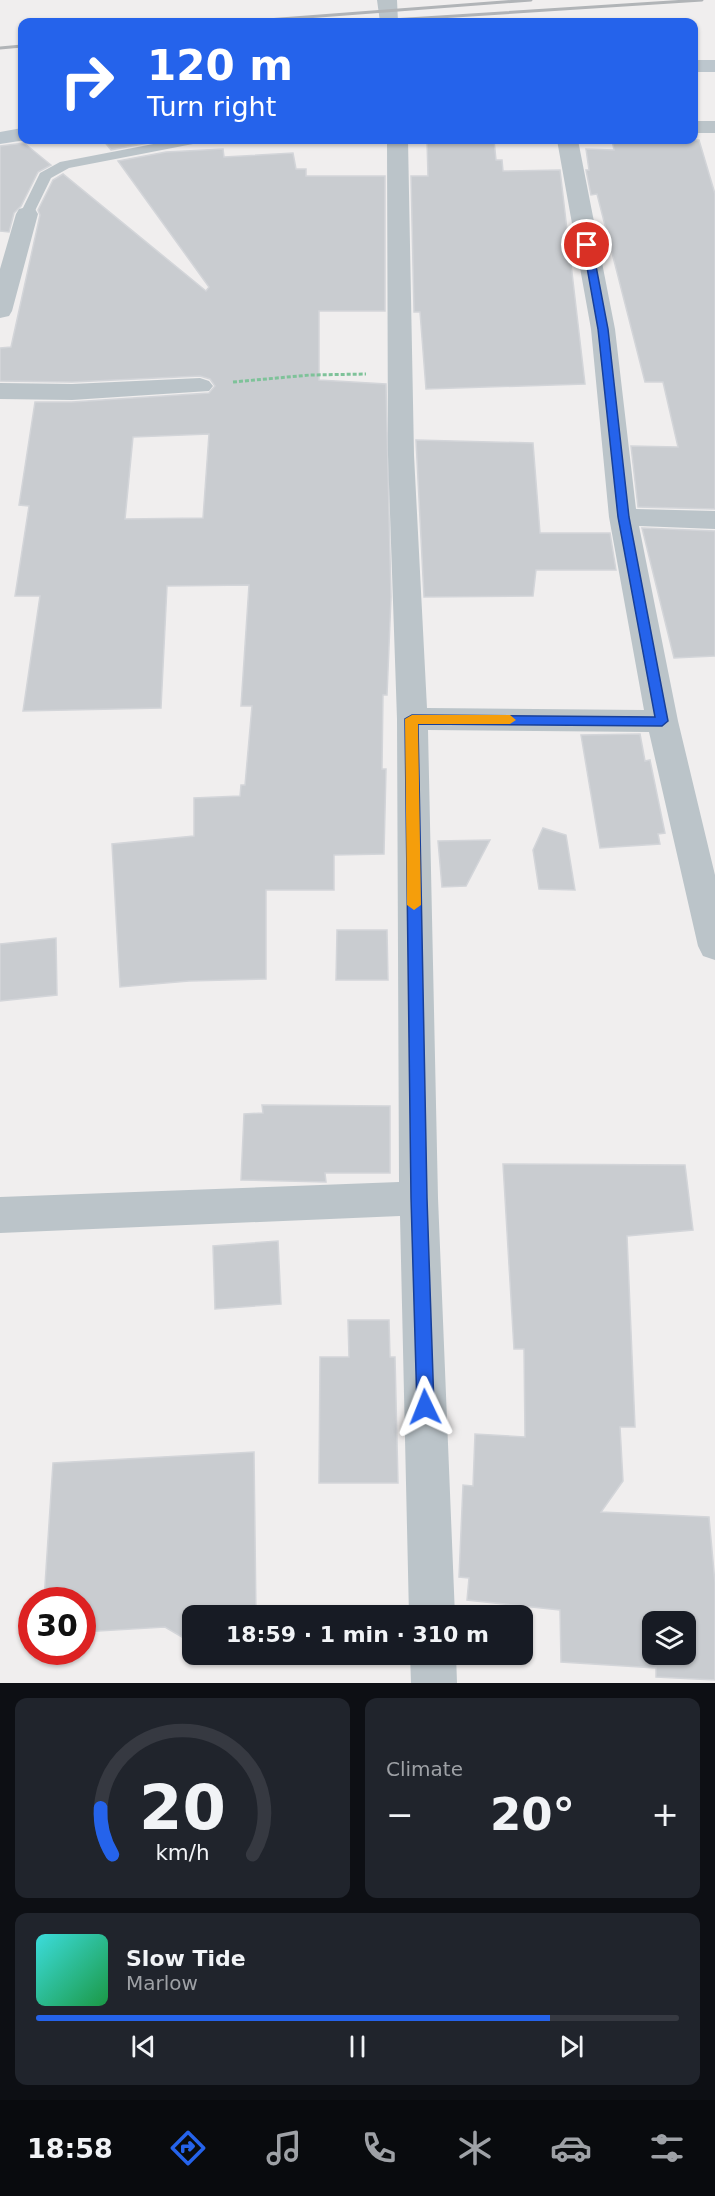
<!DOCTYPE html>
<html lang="en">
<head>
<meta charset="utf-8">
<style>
  body { margin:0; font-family:"DejaVu Sans",sans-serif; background:#20242c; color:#f1f3f6; height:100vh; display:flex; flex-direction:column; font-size:22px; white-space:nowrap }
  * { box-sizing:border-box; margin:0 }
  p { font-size:20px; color:#9ea1a6 }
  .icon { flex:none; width:33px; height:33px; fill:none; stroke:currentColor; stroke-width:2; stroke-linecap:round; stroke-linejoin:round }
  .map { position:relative; height:1683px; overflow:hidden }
  .sheet { display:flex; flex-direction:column; gap:15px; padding:15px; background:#0d0f14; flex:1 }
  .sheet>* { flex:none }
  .guide { position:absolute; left:18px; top:18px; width:680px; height:126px; border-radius:12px; box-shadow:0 2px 4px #0004; background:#2563eb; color:#fff; overflow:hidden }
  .tools { position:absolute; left:642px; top:1611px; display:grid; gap:12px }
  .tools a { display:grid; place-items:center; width:54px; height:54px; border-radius:12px; background:#171b24; box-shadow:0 2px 4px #0004; font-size:30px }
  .speed { position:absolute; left:18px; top:1587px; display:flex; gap:12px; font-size:30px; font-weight:700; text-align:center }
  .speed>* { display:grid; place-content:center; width:78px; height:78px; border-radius:50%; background:#171b24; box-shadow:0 2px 4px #0004; line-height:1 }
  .speed .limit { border:9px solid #d22; background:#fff; color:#111 }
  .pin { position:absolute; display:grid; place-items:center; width:51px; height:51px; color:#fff; margin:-26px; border:3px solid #fff; border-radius:50%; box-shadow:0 2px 6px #0007 }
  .me { position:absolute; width:66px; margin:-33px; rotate:358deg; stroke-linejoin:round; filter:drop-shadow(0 0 4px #0008) }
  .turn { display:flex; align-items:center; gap:21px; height:126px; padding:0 30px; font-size:27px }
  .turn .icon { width:78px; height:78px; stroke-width:2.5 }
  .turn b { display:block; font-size:42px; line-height:51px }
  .big { font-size:45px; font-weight:600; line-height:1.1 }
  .sheet .card { flex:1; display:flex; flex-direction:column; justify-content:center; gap:9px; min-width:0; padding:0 21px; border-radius:12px; background:#20242c }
  .sheet .dial { align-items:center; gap:0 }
  .dial svg { height:156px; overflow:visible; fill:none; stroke:#363941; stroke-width:7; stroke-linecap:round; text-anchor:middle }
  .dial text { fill:#f1f3f6; stroke:none }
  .song { display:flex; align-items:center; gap:18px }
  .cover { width:72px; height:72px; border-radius:9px; background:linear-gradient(135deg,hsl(180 70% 55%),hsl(140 70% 35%)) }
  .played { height:6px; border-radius:3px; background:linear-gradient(90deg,#2563eb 80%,#363941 80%) }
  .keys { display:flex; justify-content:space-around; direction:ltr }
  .heat { display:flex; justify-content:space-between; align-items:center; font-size:33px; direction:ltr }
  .sheet .tiles { flex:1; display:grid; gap:15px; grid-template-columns:1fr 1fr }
  .card:last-child { grid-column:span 2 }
  .trip { position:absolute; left:182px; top:1605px; width:351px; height:60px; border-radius:12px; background:#171b24; box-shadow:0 2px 4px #0004; font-weight:600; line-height:60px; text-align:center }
  .menu { display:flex; height:96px; justify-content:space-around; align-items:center; background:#090b0e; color:#9ea1a6 }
  .menu .icon { width:42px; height:42px }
  .menu .on { color:#2563eb }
  .menu b { font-size:27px; color:#f1f3f6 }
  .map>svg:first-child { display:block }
  .building { fill:#c9ccd0; stroke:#d3d5d9; stroke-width:1.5; fill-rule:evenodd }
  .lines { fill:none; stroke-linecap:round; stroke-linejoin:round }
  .path { stroke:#7ec299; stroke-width:3; stroke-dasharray:4 2; stroke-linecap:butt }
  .lane { fill:#bbc4c9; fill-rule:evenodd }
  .street { fill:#bbc4c9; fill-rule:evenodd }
  .secondary { fill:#bcc6cd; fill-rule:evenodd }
  .rail { stroke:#b1b4b7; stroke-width:3 }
  .route { fill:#2563eb; stroke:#184099; stroke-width:1.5 }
  .slow { fill:#f59e0b }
</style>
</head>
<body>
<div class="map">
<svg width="715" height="1683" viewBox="0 0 715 1683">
  <rect width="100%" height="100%" fill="#f0eeee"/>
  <path class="building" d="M103,140h42l3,3 -37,7z
    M427,140h67l2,20h6l1,11 57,-1 25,214 -159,5 -6,-77h-6l-3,-136h17z
    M612,140h87l16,54v315l-77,-2 -7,-61 47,1 -15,-65h-18l-48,-188 -6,1 -5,-25h3l-3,-21 28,1z
    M24,143l27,22 -13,7 -17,34 -7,7 -5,19 -9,-1v-85z
    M223,149l1,8 69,-4 3,16h10v7h79v135h-66v69l67,4 5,213 -4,98h-4l-1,74h4l-2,85 -50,1v35h-68v89l-77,2 -69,6 -8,-143 82,-8v-38l46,-2 1,-11h4l7,-79h-11l8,-121 -82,1 -6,122 -138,3 17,-115h-25l14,-90 -10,-1 16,-103h37l137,-9 6,-7 -5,-7 -10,-3 -128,6 -72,-1v-33l11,-1 29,-132 -2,-5 15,-30 10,-6 143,117 3,-4 -91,-126 48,-9zM209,434l-6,84 -78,1 8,-82z
    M416,440l117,3 7,90h70l6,37h-80l-3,26 -109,1z
    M642,528l73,3v125l-41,2z
    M640,734l5,27 5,-1 15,73 -7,1 2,10 -60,4 -19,-113z
    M543,828l23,7 9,55 -36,-1 -6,-39z
    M490,840l-24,46 -24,1 -4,-46z
    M337,930h50l1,50h-52z
    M56,938l1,57 -57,6v-57z
    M262,1105l128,1v67h-65l1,9 -85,-2 3,-66 19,-1z
    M503,1164l182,1 8,65 -66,6 8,191h-15l3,54 -22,31 108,5 6,66v97l-59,-3v-9l-95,-6 -1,-52 -93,-10 2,-22 -10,-1 4,-92 10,1 2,-52 50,3 -1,-88h-10zM652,1622h34v32h-34z
    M278,1241l3,63 -66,5 -2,-63z
    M348,1320h41l1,37h5l3,126h-79l1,-126h29z
    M254,1452l2,164h-64v27l-27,-16 -83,5v-32h-38l9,-137z"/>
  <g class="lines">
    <path class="path" d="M233,382l77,-7 56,-1"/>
    <path class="lane" d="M174,140h26l-7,4 -124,24 -18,10 -19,39 -5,1 -7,-4 20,-41 20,-11z"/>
    <path class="street" d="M377,0h20l1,22h-18z
      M693,121h22v12h-22z
      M387,140h21l6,315 13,253 217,2 -35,-193 -18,-188 -34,-189h21l37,189 21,180 79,2v18l-76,-3 39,195 37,154v85l-12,-4 -5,-10 -49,-214 -221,-2 10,468 17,418h-46l-9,-400 -400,17v-36l399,-15 -2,-463 -9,-264z
      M27,207l8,2 3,5 -26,97 -3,5 -9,2v-49l16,-55 3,-5z
      M200,378l9,3 4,5 -4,5 -137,9 -72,-1v-16l72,1z
      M410,1654h46l1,29h-46z"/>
    <path class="secondary" d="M693,60h22v12h-22z
      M22,128v12h4l-26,4v-12z"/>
    <path class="rail" d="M241,22l290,-22
      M361,22l341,-22
      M0,48l22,-2"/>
  </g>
  <path class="route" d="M587,242l5,3 16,84 21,188 39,204 -6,5 -244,-2 9,474 7,209 -2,6 -7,2 -6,-2 -2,-6 -6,-209 -6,-479 7,-4 243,2 -37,-200 -20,-188 -15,-84z"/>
  <path class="slow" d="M412,715h98l6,5 -6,4h-92l3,181 -7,5 -7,-5 -2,-186z"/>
</svg>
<div class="tools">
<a><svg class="icon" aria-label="layers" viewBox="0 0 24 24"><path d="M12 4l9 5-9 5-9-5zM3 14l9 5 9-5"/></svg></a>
</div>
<div class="speed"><div class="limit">30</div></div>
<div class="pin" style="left:587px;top:245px;background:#d93025"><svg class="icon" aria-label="arrive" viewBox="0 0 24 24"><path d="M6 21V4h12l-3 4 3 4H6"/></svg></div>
<svg class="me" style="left:425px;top:1407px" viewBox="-20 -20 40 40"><path d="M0-17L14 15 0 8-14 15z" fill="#2563eb" stroke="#fff" stroke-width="4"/></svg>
<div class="trip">18:59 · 1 min · 310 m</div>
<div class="guide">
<div class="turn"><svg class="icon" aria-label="right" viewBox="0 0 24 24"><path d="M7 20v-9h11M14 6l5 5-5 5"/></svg><div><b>120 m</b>Turn right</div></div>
</div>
</div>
<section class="sheet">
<div class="tiles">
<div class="card dial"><svg viewBox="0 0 100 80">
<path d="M14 69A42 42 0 1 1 86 69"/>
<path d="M14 69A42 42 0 0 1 8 45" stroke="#2563eb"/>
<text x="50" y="56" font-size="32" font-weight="700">20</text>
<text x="50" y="72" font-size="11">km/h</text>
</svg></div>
<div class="card"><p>Climate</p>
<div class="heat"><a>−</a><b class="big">20°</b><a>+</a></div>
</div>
<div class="card">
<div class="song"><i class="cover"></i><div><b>Slow Tide</b><p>Marlow</p></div></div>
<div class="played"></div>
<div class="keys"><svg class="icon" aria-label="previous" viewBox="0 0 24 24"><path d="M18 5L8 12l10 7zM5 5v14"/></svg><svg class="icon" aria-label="pause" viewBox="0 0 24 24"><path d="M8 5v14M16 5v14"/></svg><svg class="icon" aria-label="next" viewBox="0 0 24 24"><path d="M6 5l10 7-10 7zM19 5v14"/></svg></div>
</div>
</div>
</section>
<nav class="menu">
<b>18:58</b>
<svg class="icon on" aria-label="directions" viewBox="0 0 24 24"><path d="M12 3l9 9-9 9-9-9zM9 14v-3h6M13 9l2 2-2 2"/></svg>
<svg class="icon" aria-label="music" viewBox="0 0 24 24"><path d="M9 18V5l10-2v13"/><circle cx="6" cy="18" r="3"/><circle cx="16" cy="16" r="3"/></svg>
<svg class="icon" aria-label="phone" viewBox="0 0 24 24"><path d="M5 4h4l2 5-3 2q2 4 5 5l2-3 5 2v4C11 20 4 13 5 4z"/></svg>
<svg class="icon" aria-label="climate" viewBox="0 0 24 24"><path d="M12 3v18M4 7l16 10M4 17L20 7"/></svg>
<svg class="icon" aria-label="car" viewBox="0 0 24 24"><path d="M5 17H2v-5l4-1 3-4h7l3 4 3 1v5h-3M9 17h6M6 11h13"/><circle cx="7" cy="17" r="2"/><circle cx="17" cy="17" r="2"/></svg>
<svg class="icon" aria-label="filters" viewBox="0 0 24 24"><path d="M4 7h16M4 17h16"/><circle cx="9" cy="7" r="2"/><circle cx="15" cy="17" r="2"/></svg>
</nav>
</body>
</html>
